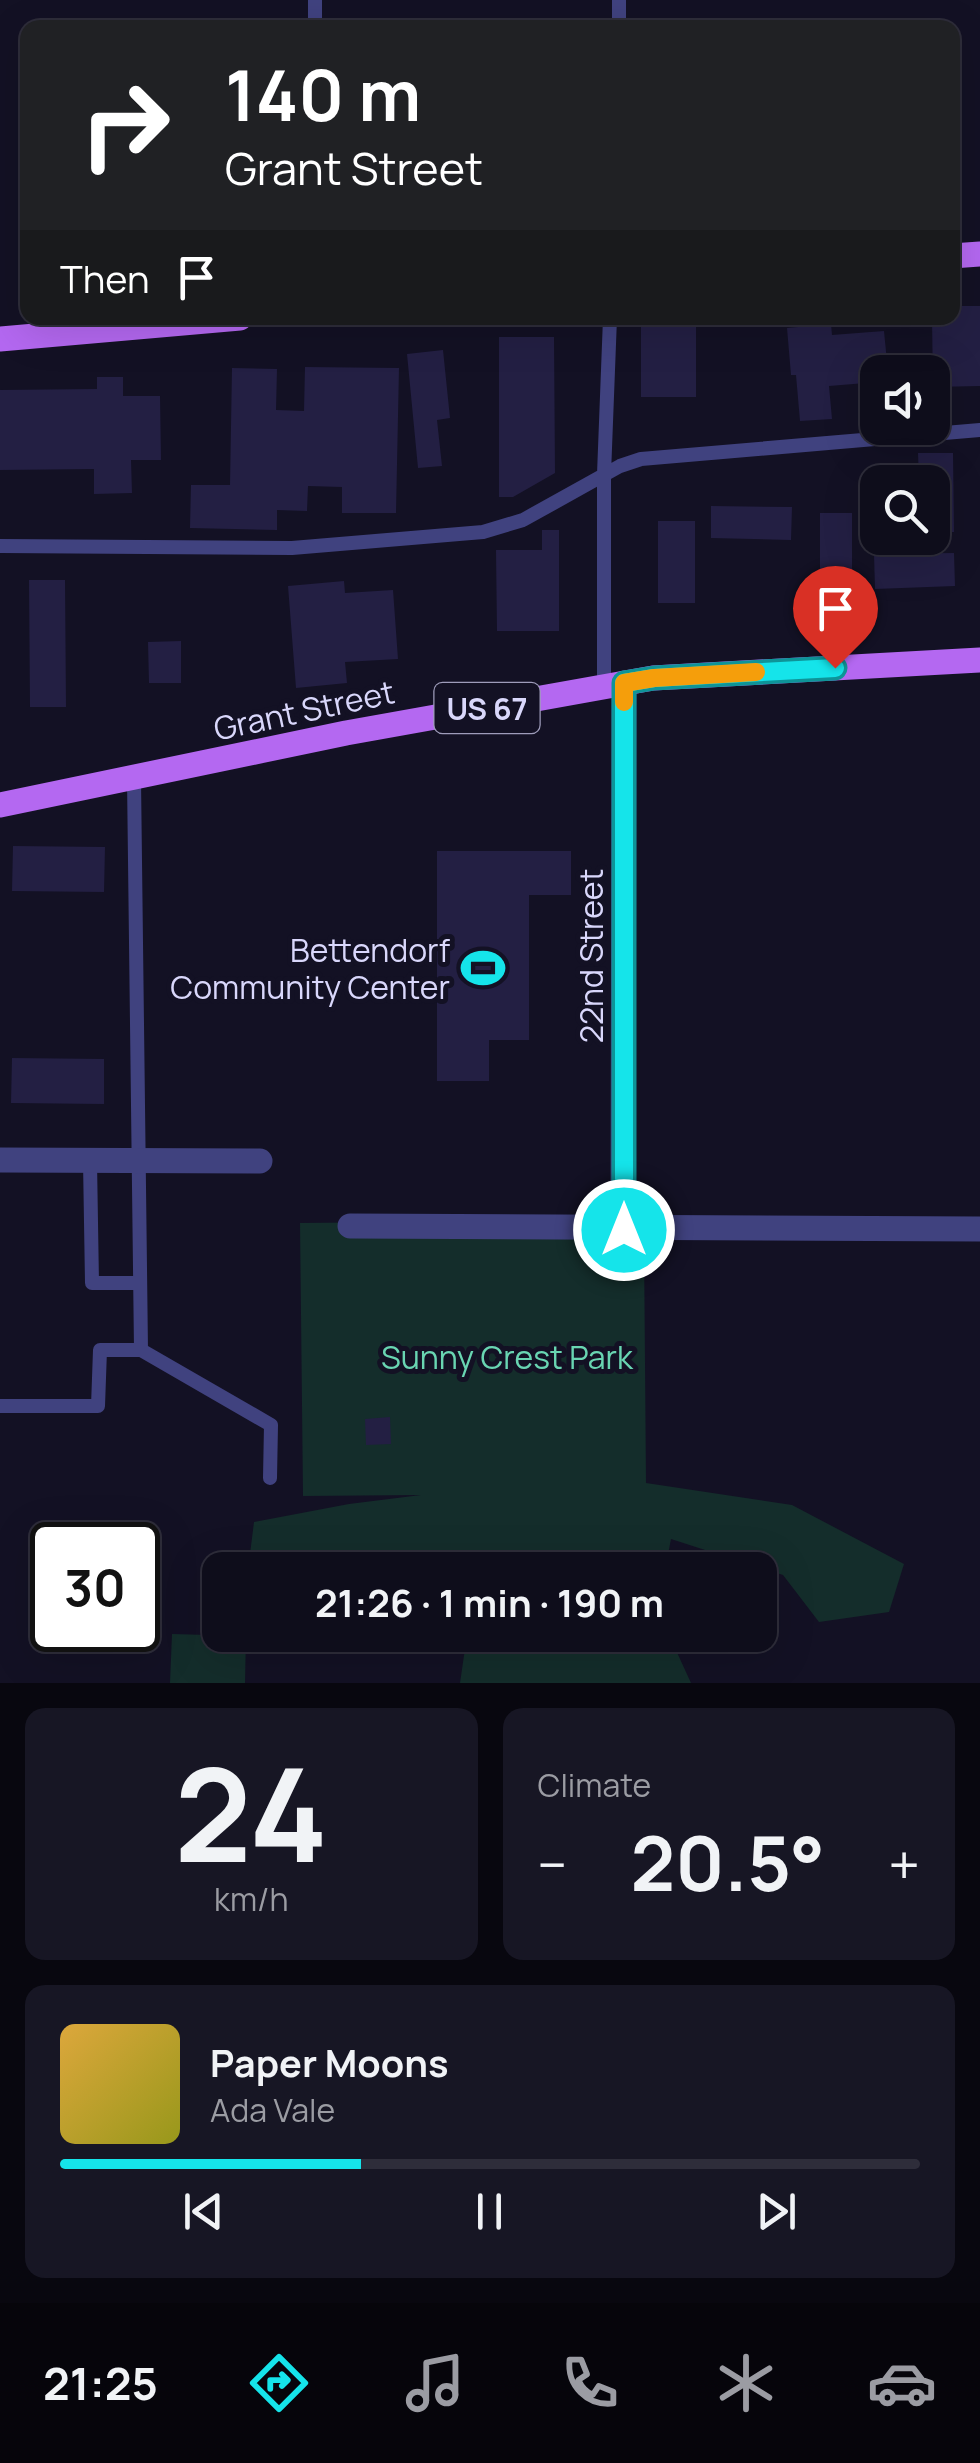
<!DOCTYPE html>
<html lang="en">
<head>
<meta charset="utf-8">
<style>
  body { margin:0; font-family:Manrope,sans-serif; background:#171624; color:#f1f3f6; height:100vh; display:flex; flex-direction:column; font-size:38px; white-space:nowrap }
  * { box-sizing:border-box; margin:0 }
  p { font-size:32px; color:#9b9ca3 }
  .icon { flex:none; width:55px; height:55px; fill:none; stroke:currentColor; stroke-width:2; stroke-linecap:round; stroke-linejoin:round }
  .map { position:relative; height:1683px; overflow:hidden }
  .sheet { display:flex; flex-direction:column; gap:25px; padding:25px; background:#08070f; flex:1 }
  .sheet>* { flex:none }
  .guide { position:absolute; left:20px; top:20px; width:940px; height:305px; border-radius:20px; box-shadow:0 10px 40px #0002,0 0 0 2px #2e2d3a; background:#202124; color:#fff; overflow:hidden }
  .controls { position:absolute; left:860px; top:355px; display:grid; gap:20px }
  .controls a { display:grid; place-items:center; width:90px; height:90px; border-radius:20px; background:#0e0d1b; box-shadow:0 10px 40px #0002,0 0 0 2px #2e2d3a; font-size:50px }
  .speed { position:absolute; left:30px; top:1522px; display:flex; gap:20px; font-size:50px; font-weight:700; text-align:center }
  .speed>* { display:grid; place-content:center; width:130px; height:130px; border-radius:50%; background:#0e0d1b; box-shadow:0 10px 40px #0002,0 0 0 2px #2e2d3a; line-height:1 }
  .speed .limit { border:5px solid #111; border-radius:15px; background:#fff; color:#111 }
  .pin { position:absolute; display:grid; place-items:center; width:85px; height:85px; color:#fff; margin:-102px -42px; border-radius:50% 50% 50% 0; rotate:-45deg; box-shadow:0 0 10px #0007 }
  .pin .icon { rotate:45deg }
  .me { position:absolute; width:110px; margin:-55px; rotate:0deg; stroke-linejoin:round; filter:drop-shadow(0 0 8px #0008) }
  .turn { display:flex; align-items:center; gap:35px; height:210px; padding:0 40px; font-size:45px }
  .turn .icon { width:130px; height:130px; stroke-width:2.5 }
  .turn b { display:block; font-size:70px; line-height:85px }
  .then { display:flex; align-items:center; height:95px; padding:0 40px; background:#0003; gap:20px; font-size:38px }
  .big { font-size:75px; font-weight:700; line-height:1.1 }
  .sheet .tile { flex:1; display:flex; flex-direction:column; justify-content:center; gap:15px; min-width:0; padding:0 35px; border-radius:20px; background:#171624 }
  .sheet .dial { align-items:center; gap:0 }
  .dial b { font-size:130px; line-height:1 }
  .song { display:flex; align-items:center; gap:30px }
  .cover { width:120px; height:120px; border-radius:15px; background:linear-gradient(135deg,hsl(40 70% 55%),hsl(60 70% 35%)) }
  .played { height:10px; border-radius:5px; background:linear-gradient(90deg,#15e4ea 35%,#2e2d3a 35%) }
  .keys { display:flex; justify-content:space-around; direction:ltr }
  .heat { display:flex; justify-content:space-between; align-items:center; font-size:55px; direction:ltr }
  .sheet .tiles { flex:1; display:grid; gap:25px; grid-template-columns:1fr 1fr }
  .tile:last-child { grid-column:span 2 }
  .trip { position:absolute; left:202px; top:1552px; width:575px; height:100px; border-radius:20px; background:#0e0d1b; box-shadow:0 10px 40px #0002,0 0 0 2px #2e2d3a; font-weight:700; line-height:100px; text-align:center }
  .tab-bar { display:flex; height:160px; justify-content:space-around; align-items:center; background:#06050b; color:#9b9ca3 }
  .tab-bar .icon { width:70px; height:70px }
  .tab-bar .on { color:#15e4ea }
  .tab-bar b { font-size:45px; color:#f1f3f6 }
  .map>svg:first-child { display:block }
  .green { fill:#142d2b }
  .building { fill:#231f43 }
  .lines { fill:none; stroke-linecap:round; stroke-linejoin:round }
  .lane { stroke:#40427f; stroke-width:14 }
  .street { stroke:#40427f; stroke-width:25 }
  .primary { stroke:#b468f1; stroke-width:25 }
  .route-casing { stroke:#0e9498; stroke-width:25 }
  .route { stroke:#15e4ea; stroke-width:18 }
  .slow { stroke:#f59e0b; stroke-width:18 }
  .labels { text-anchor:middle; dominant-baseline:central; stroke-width:10; stroke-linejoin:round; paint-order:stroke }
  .shield { fill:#131124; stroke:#9e9cba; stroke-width:2.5 }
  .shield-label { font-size:30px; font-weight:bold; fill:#d9d7fb }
  .street-label { font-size:32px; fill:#d9d7fb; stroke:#131124 }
  .poi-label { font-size:32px; fill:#d9d7fb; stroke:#131124; text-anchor:end }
  .park-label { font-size:32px; fill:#69d5b2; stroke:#131124 }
</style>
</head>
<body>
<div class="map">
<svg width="980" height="1683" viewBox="0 0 980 1683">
  <rect width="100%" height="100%" fill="#131124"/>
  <path class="green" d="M603,1220l1,22h40l2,241 146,22 112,59 -15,48 -70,10 -36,-47 -112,-36 -6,31h-417l6,-48 95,-18 72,-9 -118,1 -3,-273z
    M172,1634l74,2 -1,47h-75z
    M467,1635h202l22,48h-231z"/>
  <path class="building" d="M952,306h28v80l-47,1 -1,-69h20z
    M831,324l1,11 52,-4 4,41h-10v10l-49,4 3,33 -32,2 -4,-46h-5l-4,-47z
    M641,325h55v72h-55z
    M499,337h55l1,136 -42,24h-14z
    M443,350l7,68 -13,2 5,46 -24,2 -11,-114z
    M305,367l94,1 -3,145h-54v-26l-34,-1 -1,25 -30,-1v20l-87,-2 1,-43h39l2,-117 45,1 -1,41 28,1z
    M97,377h26v19h37l1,64h-30l1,33 -38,1v-25l-94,1v-80l97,-1z
    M918,453h35l1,79 -22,1v-51h-13z
    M711,506l81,1 -1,33 -80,-2z
    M820,513h32v80h-32z
    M658,521h37v82h-37z
    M542,530h17v101h-62l-1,-81h46z
    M954,553l1,33 -80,3 -1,-35z
    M29,580h36l1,127h-36z
    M344,581l1,12 48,-3 5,69 -53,3 2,21 -51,5 -8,-102z
    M181,641v42h-32l-1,-41z
    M13,846l92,1 -1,45 -92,-1z
    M437,851h134v44h-42v145h-40v41h-52z
    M12,1058l92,1v45l-93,-1z
    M390,1417l1,27 -25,1 -1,-26z"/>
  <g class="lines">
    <path class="lane" d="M315,28v-28
      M619,28v-28
      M0,546l292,2 191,-16 40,-12 97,-54 21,-7 339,-29
      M604,685v-211l6,-156
      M90,1161l2,122h48
      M141,1350l130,75 -1,53
      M0,1406h98l2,-56h41l-7,-571"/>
    <path class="street" d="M0,1160l260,1
      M350,1226l630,3
      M623,1230l1,-547"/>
    <path class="primary" d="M952,256l28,-2
      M0,339l240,-21
      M0,805l346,-72 307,-55 327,-18"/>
  </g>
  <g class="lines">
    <g class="route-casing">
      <path id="route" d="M624,1230v-547l30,-5 181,-10"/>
    </g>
    <use href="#route" class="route"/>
    <path class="slow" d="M624,702v-19l30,-5 102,-6"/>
  </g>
  <defs>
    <g id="stadium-bare" transform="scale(3.45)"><path d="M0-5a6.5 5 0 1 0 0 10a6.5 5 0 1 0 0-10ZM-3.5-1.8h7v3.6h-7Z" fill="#15e4ea" stroke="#131124" stroke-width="2.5" paint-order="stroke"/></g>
  </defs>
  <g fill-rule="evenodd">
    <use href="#stadium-bare" x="483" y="968"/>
  </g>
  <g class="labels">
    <rect class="shield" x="434.5" y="683" width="105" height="50" rx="8"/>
    <g class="shield-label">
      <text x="487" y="708">US 67</text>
    </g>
    <g class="street-label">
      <text transform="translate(304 710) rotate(-12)">Grant Street</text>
      <text transform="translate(591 956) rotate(-90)">22nd Street</text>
    </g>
    <g class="poi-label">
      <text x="450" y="950">Bettendorf<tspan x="450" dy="37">Community Center</tspan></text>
    </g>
    <g class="park-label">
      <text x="507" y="1357">Sunny Crest Park</text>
    </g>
  </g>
</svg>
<div class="controls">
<a><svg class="icon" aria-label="sound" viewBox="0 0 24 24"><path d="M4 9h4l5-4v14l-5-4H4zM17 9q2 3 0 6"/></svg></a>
<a><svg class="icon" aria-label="search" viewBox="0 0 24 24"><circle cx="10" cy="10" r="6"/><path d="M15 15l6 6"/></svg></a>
</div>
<div class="speed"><div class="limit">30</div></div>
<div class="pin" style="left:835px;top:668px;background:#d93025"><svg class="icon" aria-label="arrive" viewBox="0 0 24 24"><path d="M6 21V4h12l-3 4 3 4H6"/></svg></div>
<svg class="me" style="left:624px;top:1230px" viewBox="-20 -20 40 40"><circle r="17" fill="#15e4ea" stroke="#fff" stroke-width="3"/><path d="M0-11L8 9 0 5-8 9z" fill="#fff"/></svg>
<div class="trip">21:26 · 1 min · 190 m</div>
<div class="guide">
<div class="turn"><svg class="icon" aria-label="right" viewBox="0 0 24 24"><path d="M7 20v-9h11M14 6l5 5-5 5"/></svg><div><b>140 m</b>Grant Street</div></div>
<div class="then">Then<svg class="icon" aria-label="arrive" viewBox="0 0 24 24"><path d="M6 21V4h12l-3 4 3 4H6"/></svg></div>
</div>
</div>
<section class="sheet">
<div class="tiles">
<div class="tile dial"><b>24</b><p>km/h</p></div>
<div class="tile"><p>Climate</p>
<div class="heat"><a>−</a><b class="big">20.5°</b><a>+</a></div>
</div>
<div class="tile">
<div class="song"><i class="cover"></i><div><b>Paper Moons</b><p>Ada Vale</p></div></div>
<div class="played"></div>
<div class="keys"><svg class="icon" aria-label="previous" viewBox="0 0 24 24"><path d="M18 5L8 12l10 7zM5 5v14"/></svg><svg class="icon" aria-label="pause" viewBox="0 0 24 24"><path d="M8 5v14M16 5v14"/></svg><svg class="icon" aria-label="next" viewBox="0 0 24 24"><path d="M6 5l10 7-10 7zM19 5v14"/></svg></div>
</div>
</div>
</section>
<nav class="tab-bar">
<b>21:25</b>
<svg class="icon on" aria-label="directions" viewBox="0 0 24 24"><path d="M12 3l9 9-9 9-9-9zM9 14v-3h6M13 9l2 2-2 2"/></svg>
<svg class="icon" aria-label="music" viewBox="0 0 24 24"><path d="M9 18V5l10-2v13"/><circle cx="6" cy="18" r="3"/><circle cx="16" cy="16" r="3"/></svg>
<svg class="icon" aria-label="phone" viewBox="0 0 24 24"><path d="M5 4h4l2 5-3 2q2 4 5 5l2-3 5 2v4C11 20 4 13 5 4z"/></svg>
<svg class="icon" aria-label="climate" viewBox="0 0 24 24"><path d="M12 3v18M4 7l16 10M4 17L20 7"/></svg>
<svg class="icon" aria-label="car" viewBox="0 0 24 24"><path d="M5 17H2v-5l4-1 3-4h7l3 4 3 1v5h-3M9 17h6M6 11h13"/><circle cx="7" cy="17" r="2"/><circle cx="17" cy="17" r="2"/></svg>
</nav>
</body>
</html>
